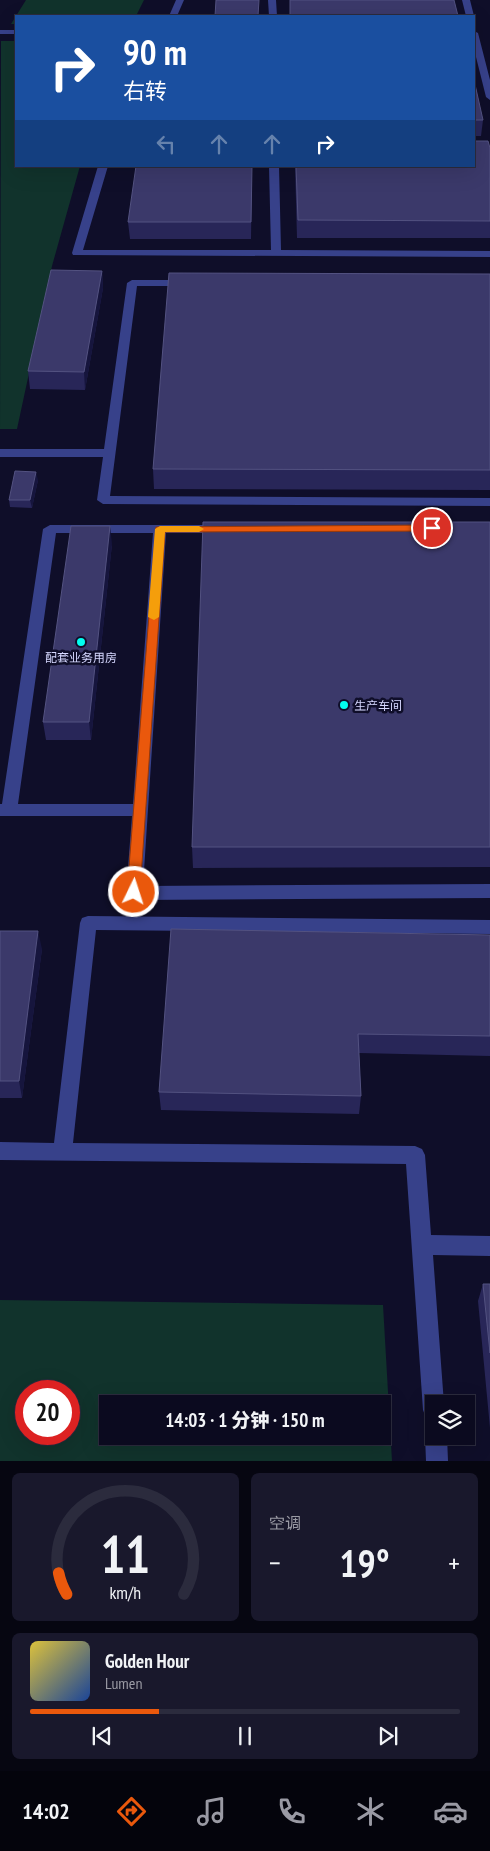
<!DOCTYPE html>
<html lang="zh">
<head>
<meta charset="utf-8">
<style>
  body { margin:0; font-family:"PT Sans Narrow","Noto Sans SC",sans-serif; background:#19182c; color:#f1f3f6; height:100vh; display:flex; flex-direction:column; font-size:19px; white-space:nowrap }
  * { box-sizing:border-box; margin:0 }
  p { font-size:16px; color:#9a9aa4 }
  .icon { flex:none; width:28px; height:28px; fill:none; stroke:currentColor; stroke-width:2; stroke-linecap:round; stroke-linejoin:round }
  .map { position:relative; height:1461px; overflow:hidden }
  .details { display:flex; flex-direction:column; gap:12px; padding:12px; background:#060611; flex:1 }
  .details>* { flex:none }
  .guide { position:absolute; left:15px; top:15px; width:460px; height:152px; border-radius:0px; box-shadow:0 5px 20px #0002,0 0 0 1px #2b2b3d; background:#1a4fa0; color:#fff; overflow:hidden }
  .controls { position:absolute; left:425px; top:1395px; display:grid; gap:10px }
  .controls a { display:grid; place-items:center; width:50px; height:50px; border-radius:0px; background:#0b0a1f; box-shadow:0 5px 20px #0002,0 0 0 1px #2b2b3d; font-size:25px }
  .speed { position:absolute; left:15px; top:1380px; display:flex; gap:10px; font-size:25px; font-weight:700; text-align:center }
  .speed>* { display:grid; place-content:center; width:65px; height:65px; border-radius:50%; background:#0b0a1f; box-shadow:0 5px 20px #0002,0 0 0 1px #2b2b3d; line-height:1 }
  .speed .limit { border:8px solid #d22; background:#fff; color:#111 }
  .pin { position:absolute; display:grid; place-items:center; width:42px; height:42px; color:#fff; margin:-21px; border:2px solid #fff; border-radius:50%; box-shadow:0 1px 5px #0007 }
  .me { position:absolute; width:55px; margin:-28px; rotate:4deg; stroke-linejoin:round; filter:drop-shadow(0 0 4px #0008) }
  .turn { display:flex; align-items:center; gap:18px; height:105px; padding:0 25px; font-size:22px }
  .turn .icon { width:65px; height:65px; stroke-width:2.5 }
  .turn b { display:block; font-size:35px; line-height:42px }
  .lanes { display:flex; align-items:center; height:48px; padding:0 25px; background:#0003; justify-content:center; gap:25px; direction:ltr }
  .lanes .off { opacity:.35 }
  .big { font-size:38px; font-weight:800; line-height:1.1 }
  .details .widget { flex:1; display:flex; flex-direction:column; justify-content:center; gap:8px; min-width:0; padding:0 18px; border-radius:8px; background:#19182c }
  .details .dial { align-items:center; gap:0 }
  .dial svg { height:130px; overflow:visible; fill:none; stroke:#2b2b3d; stroke-width:7; stroke-linecap:round; text-anchor:middle }
  .dial text { fill:#f1f3f6; stroke:none }
  .song { display:flex; align-items:center; gap:15px }
  .cover { width:60px; height:60px; border-radius:8px; background:linear-gradient(135deg,hsl(50 70% 55%),hsl(220 70% 35%)) }
  .played { height:5px; border-radius:2px; background:linear-gradient(90deg,#ea580c 30%,#2b2b3d 30%) }
  .keys { display:flex; justify-content:space-around; direction:ltr }
  .heat { display:flex; justify-content:space-between; align-items:center; font-size:28px; direction:ltr }
  .details .tiles { flex:1; display:grid; gap:12px; grid-template-columns:1fr 1fr }
  .widget:last-child { grid-column:span 2 }
  .trip { position:absolute; left:99px; top:1395px; width:292px; height:50px; border-radius:0px; background:#0b0a1f; box-shadow:0 5px 20px #0002,0 0 0 1px #2b2b3d; font-weight:800; line-height:50px; text-align:center }
  .tabs { display:flex; height:80px; justify-content:space-around; align-items:center; background:#04040c; color:#9a9aa4 }
  .tabs .icon { width:35px; height:35px }
  .tabs .active { color:#ea580c }
  .tabs b { font-size:22px; color:#f1f3f6 }
  .map>svg:first-child { display:block }
  .green { fill:#11332c; fill-rule:evenodd }
  .lines { fill:none; stroke-linecap:round; stroke-linejoin:round }
  .minor { fill:#37418a; fill-rule:evenodd }
  .wall { fill:#282658 }
  .shaded-wall { fill:#16153d }
  .building { fill:#3b396a; stroke:#535281 }
  .route { fill:#ea580c; stroke:#983908 }
  .slow { fill:#f59e0b }
  .poi-dot { fill:#02fff0; stroke:#0f0e29; stroke-width:2 }
  .labels { text-anchor:middle; dominant-baseline:central; stroke-width:5; stroke-linejoin:round; paint-order:stroke }
  .poi-label { font-size:12px; fill:#d6d8ff; stroke:#0f0e29 }
</style>
</head>
<body>
<div class="map">
<svg width="490" height="1461" viewBox="0 0 490 1461">
  <rect width="100%" height="100%" fill="#0f0e29"/>
  <path class="green" d="M26,0h118l-8,16h-120v8h-5z
    M1,41h15v125h64l-28,100 -35,163h-17z
    M0,1300l383,5 9,156h-392zM69,1391v43h-43v-43zM108,1404h274v32h-274z"/>
  <g class="lines">
    <path class="minor" d="M176,0h8l-7,16h-8z
      M268,0h8l1,16h-8z
      M462,0h8l4,16h-8z
      M0,30h16v4h-16z
      M474,31l4,2 12,47v20l-4,-3 -12,-48z
      M98,166h10l-25,84h188l-2,-84h10l2,84 209,1v6l-417,-2 -1,-2z
      M132,280h57l5,3 -5,3h-52l-27,210 380,2v8l-387,-2 -6,-4 6,-43h-103v-8h104l23,-166z
      M50,525h174l7,4 -7,4h-58l-23,353 347,-2v14l-356,2 -6,-2 -2,-5 6,-77h-132v-12h2l41,-275zM56,533h97l-20,271h-115z
      M88,916l402,4v14l-394,-4 -23,213 342,3 7,3 3,6 6,80 59,1v20l-57,-1 11,149h-10v17l-8,-3 -3,-8 -17,-246 -406,-4v-18l54,1 26,-220 2,-5z
      M434,1426v10h13l1,25h-22l-1,-25 3,-8z"/>
  </g>
  <path class="wall" d="M474,80l9,40 -2,16h-7z
    M490,148v90h-193l-2,-72h179z
    M252,166l-1,73h-121l-2,-17z
    M102,271l1,17 -18,102 -55,-1 -2,-18z
    M490,274v216l-336,-1 -1,-20z
    M38,480l-6,28 -22,-1 -1,-7z
    M490,522v345l-297,1 -1,-21z
    M112,544l-21,196h-45l-3,-18z
    M0,931l42,18 -20,149h-22z
    M490,935v121l-131,-3 2,43 -2,18 -198,-4 -2,-18z
    M483,1284h7v144l-12,-127z"/>
  <path class="shaded-wall" d="M102,271l1,17 -18,102 -1,-18z
    M36,472l2,8 -6,28 -2,-8z
    M110,526l2,18 -21,196 -2,-18z
    M38,931l4,18 -20,149 -3,-17z"/>
  <path class="building" d="M216,0h43l-1,16h-43z
    M290,0h164l4,16h-168z
    M474,80l9,40h-9z
    M474,141h14l2,7v73l-192,-1 -2,-54h178z
    M136,166h116l-1,56h-123z
    M51,270l51,1 -18,101 -56,-1z
    M169,273l321,1v196l-337,-1z
    M15,471l21,1 -6,28h-21z
    M203,522h287v325h-298z
    M71,526h39l-21,196h-46z
    M171,929l319,6v101l-132,-2 3,62 -202,-4z
    M0,931h38l-19,150h-19z
    M483,1284h7v69z"/>
  <path class="route" d="M432,525l5,3 -2,3 -270,1 -25,360 -2,4h-9l-2,-4 29,-365z"/>
  <path class="slow" d="M160,526h39l5,3 -5,3h-34l-6,85 -5,3 -6,-3 7,-88z"/>
  <g class="poi-dot">
    <circle cx="81" cy="642" r="5"/>
    <circle cx="344" cy="705" r="5"/>
  </g>
  <g class="labels">
    <g class="poi-label">
      <text x="81" y="657">配套业务用房</text>
      <text x="354" y="705" text-anchor="start">生产车间</text>
    </g>
  </g>
</svg>
<div class="controls">
<a><svg class="icon" aria-label="layers" viewBox="0 0 24 24"><path d="M12 4l9 5-9 5-9-5zM3 14l9 5 9-5"/></svg></a>
</div>
<div class="speed"><div class="limit">20</div></div>
<div class="pin" style="left:432px;top:528px;background:#d93025"><svg class="icon" aria-label="arrive" viewBox="0 0 24 24"><path d="M6 21V4h12l-3 4 3 4H6"/></svg></div>
<svg class="me" style="left:134px;top:892px" viewBox="-20 -20 40 40"><circle r="17" fill="#ea580c" stroke="#fff" stroke-width="3"/><path d="M0-11L8 9 0 5-8 9z" fill="#fff"/></svg>
<div class="trip">14:03 · 1 分钟 · 150 m</div>
<div class="guide">
<div class="turn"><svg class="icon" aria-label="right" viewBox="0 0 24 24"><path d="M7 20v-9h11M14 6l5 5-5 5"/></svg><div><b>90 m</b>右转</div></div>
<div class="lanes"><svg class="icon off" aria-label="left" viewBox="0 0 24 24"><path d="M17 20v-9H6M10 6l-5 5 5 5"/></svg><svg class="icon off" aria-label="ahead" viewBox="0 0 24 24"><path d="M12 20V5M6 11l6-6 6 6"/></svg><svg class="icon off" aria-label="ahead" viewBox="0 0 24 24"><path d="M12 20V5M6 11l6-6 6 6"/></svg><svg class="icon" aria-label="right" viewBox="0 0 24 24"><path d="M7 20v-9h11M14 6l5 5-5 5"/></svg></div>
</div>
</div>
<section class="details">
<div class="tiles">
<div class="widget dial"><svg viewBox="0 0 100 80">
<path d="M14 69A42 42 0 1 1 86 69"/>
<path d="M14 69A42 42 0 0 1 9 56" stroke="#ea580c"/>
<text x="50" y="56" font-size="32" font-weight="700">11</text>
<text x="50" y="72" font-size="11">km/h</text>
</svg></div>
<div class="widget"><p>空调</p>
<div class="heat"><a>−</a><b class="big">19°</b><a>+</a></div>
</div>
<div class="widget">
<div class="song"><i class="cover"></i><div><b>Golden Hour</b><p>Lumen</p></div></div>
<div class="played"></div>
<div class="keys"><svg class="icon" aria-label="previous" viewBox="0 0 24 24"><path d="M18 5L8 12l10 7zM5 5v14"/></svg><svg class="icon" aria-label="pause" viewBox="0 0 24 24"><path d="M8 5v14M16 5v14"/></svg><svg class="icon" aria-label="next" viewBox="0 0 24 24"><path d="M6 5l10 7-10 7zM19 5v14"/></svg></div>
</div>
</div>
</section>
<nav class="tabs">
<b>14:02</b>
<svg class="icon active" aria-label="directions" viewBox="0 0 24 24"><path d="M12 3l9 9-9 9-9-9zM9 14v-3h6M13 9l2 2-2 2"/></svg>
<svg class="icon" aria-label="music" viewBox="0 0 24 24"><path d="M9 18V5l10-2v13"/><circle cx="6" cy="18" r="3"/><circle cx="16" cy="16" r="3"/></svg>
<svg class="icon" aria-label="phone" viewBox="0 0 24 24"><path d="M5 4h4l2 5-3 2q2 4 5 5l2-3 5 2v4C11 20 4 13 5 4z"/></svg>
<svg class="icon" aria-label="climate" viewBox="0 0 24 24"><path d="M12 3v18M4 7l16 10M4 17L20 7"/></svg>
<svg class="icon" aria-label="car" viewBox="0 0 24 24"><path d="M5 17H2v-5l4-1 3-4h7l3 4 3 1v5h-3M9 17h6M6 11h13"/><circle cx="7" cy="17" r="2"/><circle cx="17" cy="17" r="2"/></svg>
</nav>
</body>
</html>
